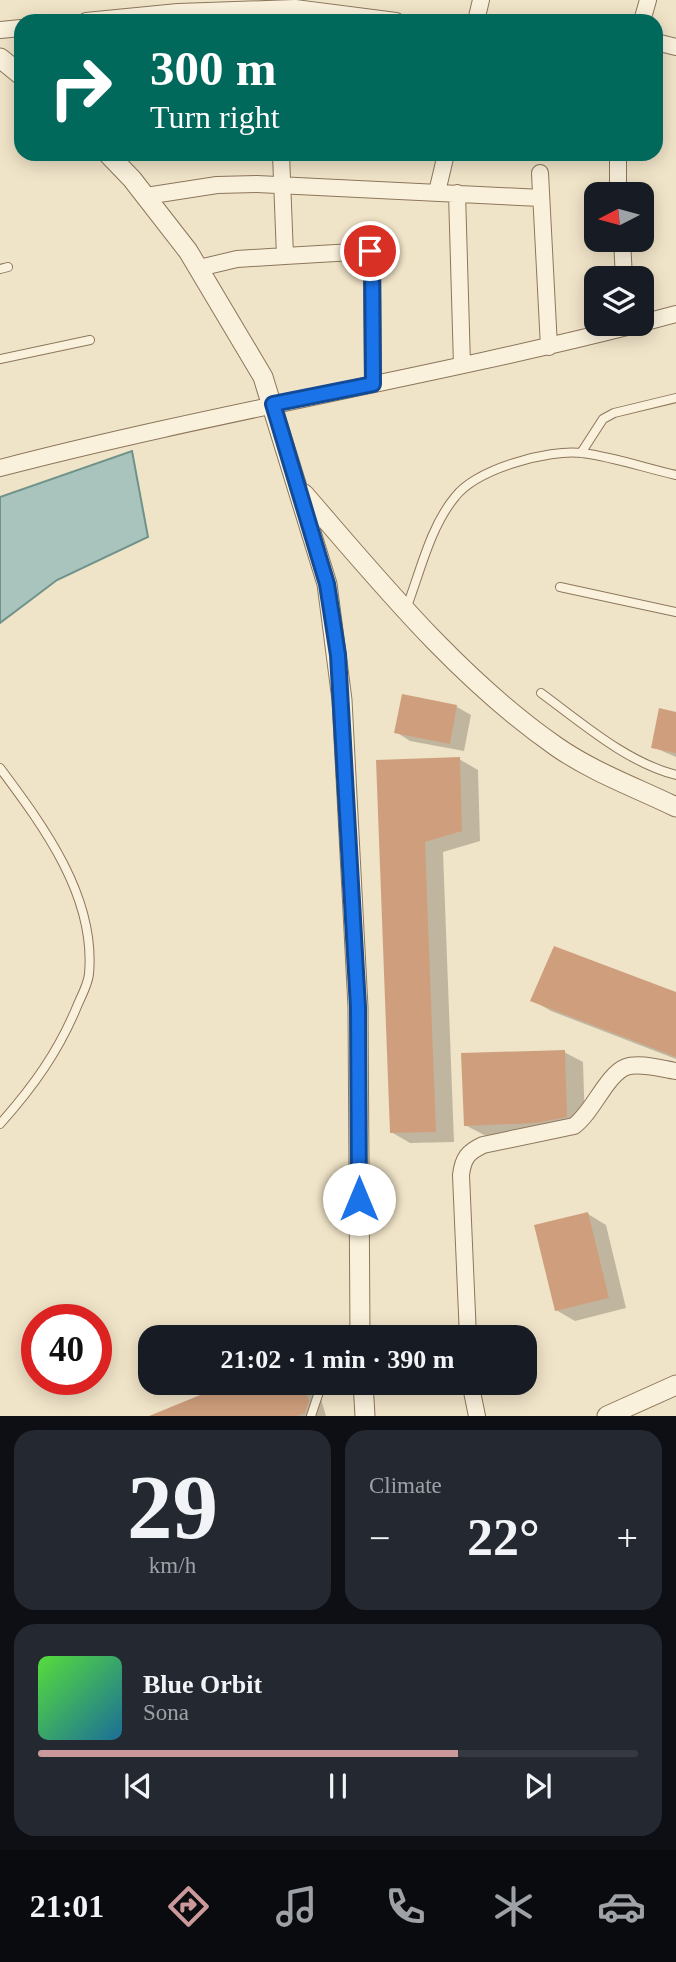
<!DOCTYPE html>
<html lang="en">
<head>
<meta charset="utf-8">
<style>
  body { margin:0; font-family:Georgia,serif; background:#242831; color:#f1f3f6; height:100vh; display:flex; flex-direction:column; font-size:26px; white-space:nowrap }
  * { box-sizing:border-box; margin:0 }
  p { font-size:23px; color:#9ea1a6 }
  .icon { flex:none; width:38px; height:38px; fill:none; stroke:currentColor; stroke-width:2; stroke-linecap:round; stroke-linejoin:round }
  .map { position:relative; height:1416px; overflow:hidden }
  .drawer { display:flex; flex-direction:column; gap:14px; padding:14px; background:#0d0f14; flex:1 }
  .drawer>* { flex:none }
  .banner { position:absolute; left:14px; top:14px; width:649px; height:147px; border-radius:21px; box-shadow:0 4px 18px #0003; background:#00695c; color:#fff; overflow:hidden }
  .needle { width:46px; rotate:264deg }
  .fabs { position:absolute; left:584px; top:182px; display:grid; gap:14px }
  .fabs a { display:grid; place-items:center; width:70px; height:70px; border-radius:14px; background:#171b24; box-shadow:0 4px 18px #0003; font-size:35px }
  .speed { position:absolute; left:21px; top:1304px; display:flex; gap:14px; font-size:35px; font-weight:700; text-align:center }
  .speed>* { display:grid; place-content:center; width:91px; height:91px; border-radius:50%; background:#171b24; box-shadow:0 4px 18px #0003; line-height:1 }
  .speed .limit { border:10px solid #d22; background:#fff; color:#111 }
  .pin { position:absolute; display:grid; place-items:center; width:60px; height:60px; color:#fff; margin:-30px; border:4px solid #fff; border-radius:50%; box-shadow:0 2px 7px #0007 }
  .me { position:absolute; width:77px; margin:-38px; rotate:0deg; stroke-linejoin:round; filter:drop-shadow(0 0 5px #0008) }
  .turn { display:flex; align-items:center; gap:24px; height:147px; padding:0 21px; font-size:32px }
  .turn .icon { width:91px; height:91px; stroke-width:2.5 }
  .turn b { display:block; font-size:49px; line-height:60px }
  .big { font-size:52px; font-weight:700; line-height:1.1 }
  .drawer .card { flex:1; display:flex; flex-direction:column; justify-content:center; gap:10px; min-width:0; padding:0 24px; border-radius:21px; background:#242831 }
  .drawer .dial { align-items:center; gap:0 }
  .dial b { font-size:91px; line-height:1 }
  .song { display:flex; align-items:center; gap:21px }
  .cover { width:84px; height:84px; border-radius:10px; background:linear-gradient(135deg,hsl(110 70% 55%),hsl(200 70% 35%)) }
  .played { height:7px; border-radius:4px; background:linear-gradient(90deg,#cc999b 70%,#363941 70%) }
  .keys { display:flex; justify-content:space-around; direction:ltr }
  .heat { display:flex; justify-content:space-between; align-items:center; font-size:38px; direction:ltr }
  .drawer .tiles { flex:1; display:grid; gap:14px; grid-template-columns:1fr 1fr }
  .card:last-child { grid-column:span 2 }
  .trip { position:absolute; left:138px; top:1325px; width:399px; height:70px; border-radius:21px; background:#171b24; box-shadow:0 4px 18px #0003; font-weight:700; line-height:70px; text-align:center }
  .tabs { display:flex; height:112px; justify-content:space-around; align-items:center; background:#090b0e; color:#9ea1a6 }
  .tabs .icon { width:49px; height:49px }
  .tabs .current { color:#cc999b }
  .tabs b { font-size:32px; color:#f1f3f6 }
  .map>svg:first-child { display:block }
  .water { fill:#a9c4bc; stroke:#6f938a; stroke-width:2 }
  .shadow { fill:#0003 }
  .building { fill:#cf9f7d }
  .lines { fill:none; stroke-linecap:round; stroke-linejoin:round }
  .service-casing { stroke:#8d765c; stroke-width:10 }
  .minor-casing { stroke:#8d765c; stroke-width:18 }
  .tertiary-casing { stroke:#8d765c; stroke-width:21 }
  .service { stroke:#faf1dc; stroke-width:8 }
  .minor { stroke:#faf1dc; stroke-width:16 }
  .tertiary { stroke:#faf1dc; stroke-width:19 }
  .route-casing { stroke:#114b97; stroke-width:18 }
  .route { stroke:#1a73e8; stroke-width:12 }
</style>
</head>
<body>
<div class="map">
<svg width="676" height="1416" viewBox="0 0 676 1416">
  <rect width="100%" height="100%" fill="#f0e4c8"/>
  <path class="water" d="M132,451l16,86 -91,43 -57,43v-126z"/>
  <path class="shadow" d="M403,696l54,11 14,8 -7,36 -54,-10 -14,-9z
    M676,713v44l-23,-10z
    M459,759l19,11 2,71 -37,11 11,290 -44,1 -19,-11 -13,-370z
    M676,993v66l-125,-48 -19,-11z
    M564,1052l19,10 2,65 -30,6 -71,2 -19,-10z
    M588,1214l18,11 20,83 -51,13 -19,-11z
    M236,1382h80l10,34h-175z"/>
  <path class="building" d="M402,694l55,11 -7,39 -56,-11z
    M659,708l17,4v41l-25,-5z
    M460,757l2,74 -37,11 11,290 -46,1 -14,-373z
    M554,946l122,46v65l-146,-56z
    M565,1050l2,67 -31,6 -72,3 -3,-73z
    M588,1212l21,86 -54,13 -21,-86z
    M232,1382h70l7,19 -4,12 -8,3h-148z"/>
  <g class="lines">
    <g class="service-casing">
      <path id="service" d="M0,269l8,-2
        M0,359l90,-19
        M581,453l22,-34 11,-6 62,-15
        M560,587l116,25
        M406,609c14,-36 24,-82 49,-112 22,-28 93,-48 127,-44 32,4 63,15 94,22
        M541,693c41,30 85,69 135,82
        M0,768c44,59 96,129 89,206 -1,10 -7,21 -11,30 -19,47 -45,83 -78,120
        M311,1416l10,-30 16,-4"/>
    </g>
    <g class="minor-casing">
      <path id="minor" d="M86,21l92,-9 117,-4 101,13
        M476,21l5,-21
        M642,21l6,-21
        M0,30l21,-2
        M656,42l20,5
        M618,154v40
        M540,173l9,174
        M437,192l9,-38
        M457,193l5,172
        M146,196l71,-11 40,-1 284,14
        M622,240l2,38
        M285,256l85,-5 2,6 1,127
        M199,268l38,-9 48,-3 -4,-102
        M642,323l34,-9
        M0,468c211,-55 427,-90 639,-144
        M468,1337l-7,-162c2,-17 7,-23 22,-30l91,-19c19,-14 33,-52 52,-59 13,-5 36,2 50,4
        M470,1382l7,34"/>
    </g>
    <g class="tertiary-casing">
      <path id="tertiary" d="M0,58l21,17
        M108,154l24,25 56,72 75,126 64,207 15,116 16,307 2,330
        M304,494c77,89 155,185 253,253 36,25 80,41 119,60
        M363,1382l2,34
        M607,1416l69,-31"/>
    </g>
    <use href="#service" class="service"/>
    <use href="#minor" class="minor"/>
    <use href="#tertiary" class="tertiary"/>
  </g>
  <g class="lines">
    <g class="route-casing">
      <path id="route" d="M359,1199l-1,-192 -20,-352 -11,-71 -54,-180 100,-20 -1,-127 -2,-6"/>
    </g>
    <use href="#route" class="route"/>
  </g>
</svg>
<div class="fabs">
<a><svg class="needle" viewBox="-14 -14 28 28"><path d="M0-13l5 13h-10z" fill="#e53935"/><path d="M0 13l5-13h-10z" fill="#9ea1a6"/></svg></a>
<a><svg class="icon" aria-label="layers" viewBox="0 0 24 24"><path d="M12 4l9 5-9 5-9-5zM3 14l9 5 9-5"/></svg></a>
</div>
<div class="speed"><div class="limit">40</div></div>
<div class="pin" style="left:370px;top:251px;background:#d93025"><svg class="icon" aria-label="arrive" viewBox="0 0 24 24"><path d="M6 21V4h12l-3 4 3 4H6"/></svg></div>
<svg class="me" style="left:359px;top:1199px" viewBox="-20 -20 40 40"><circle r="19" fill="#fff"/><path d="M0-13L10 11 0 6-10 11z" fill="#1a73e8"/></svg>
<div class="trip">21:02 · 1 min · 390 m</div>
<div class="banner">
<div class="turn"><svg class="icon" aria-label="right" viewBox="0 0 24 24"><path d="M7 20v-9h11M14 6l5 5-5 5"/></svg><div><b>300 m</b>Turn right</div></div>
</div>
</div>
<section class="drawer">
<div class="tiles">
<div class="card dial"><b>29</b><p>km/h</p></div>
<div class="card"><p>Climate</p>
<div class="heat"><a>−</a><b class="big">22°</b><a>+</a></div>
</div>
<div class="card">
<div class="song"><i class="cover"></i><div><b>Blue Orbit</b><p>Sona</p></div></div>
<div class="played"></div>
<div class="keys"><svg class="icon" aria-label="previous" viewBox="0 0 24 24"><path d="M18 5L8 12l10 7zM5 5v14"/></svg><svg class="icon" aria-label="pause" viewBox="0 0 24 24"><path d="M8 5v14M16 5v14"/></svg><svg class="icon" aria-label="next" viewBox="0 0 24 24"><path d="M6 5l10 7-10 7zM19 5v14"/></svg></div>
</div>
</div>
</section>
<nav class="tabs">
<b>21:01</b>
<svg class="icon current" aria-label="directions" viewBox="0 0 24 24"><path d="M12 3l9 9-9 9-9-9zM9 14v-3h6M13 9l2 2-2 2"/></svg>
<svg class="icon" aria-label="music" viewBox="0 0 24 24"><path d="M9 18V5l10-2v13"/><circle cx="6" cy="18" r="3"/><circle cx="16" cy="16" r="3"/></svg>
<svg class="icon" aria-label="phone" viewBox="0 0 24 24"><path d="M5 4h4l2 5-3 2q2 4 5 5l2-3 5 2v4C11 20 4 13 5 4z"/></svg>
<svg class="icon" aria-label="climate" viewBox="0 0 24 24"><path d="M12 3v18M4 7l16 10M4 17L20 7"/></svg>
<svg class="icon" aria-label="car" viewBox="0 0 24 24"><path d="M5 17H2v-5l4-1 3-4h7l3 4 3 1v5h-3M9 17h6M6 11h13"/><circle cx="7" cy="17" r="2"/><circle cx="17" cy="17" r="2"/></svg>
</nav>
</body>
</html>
